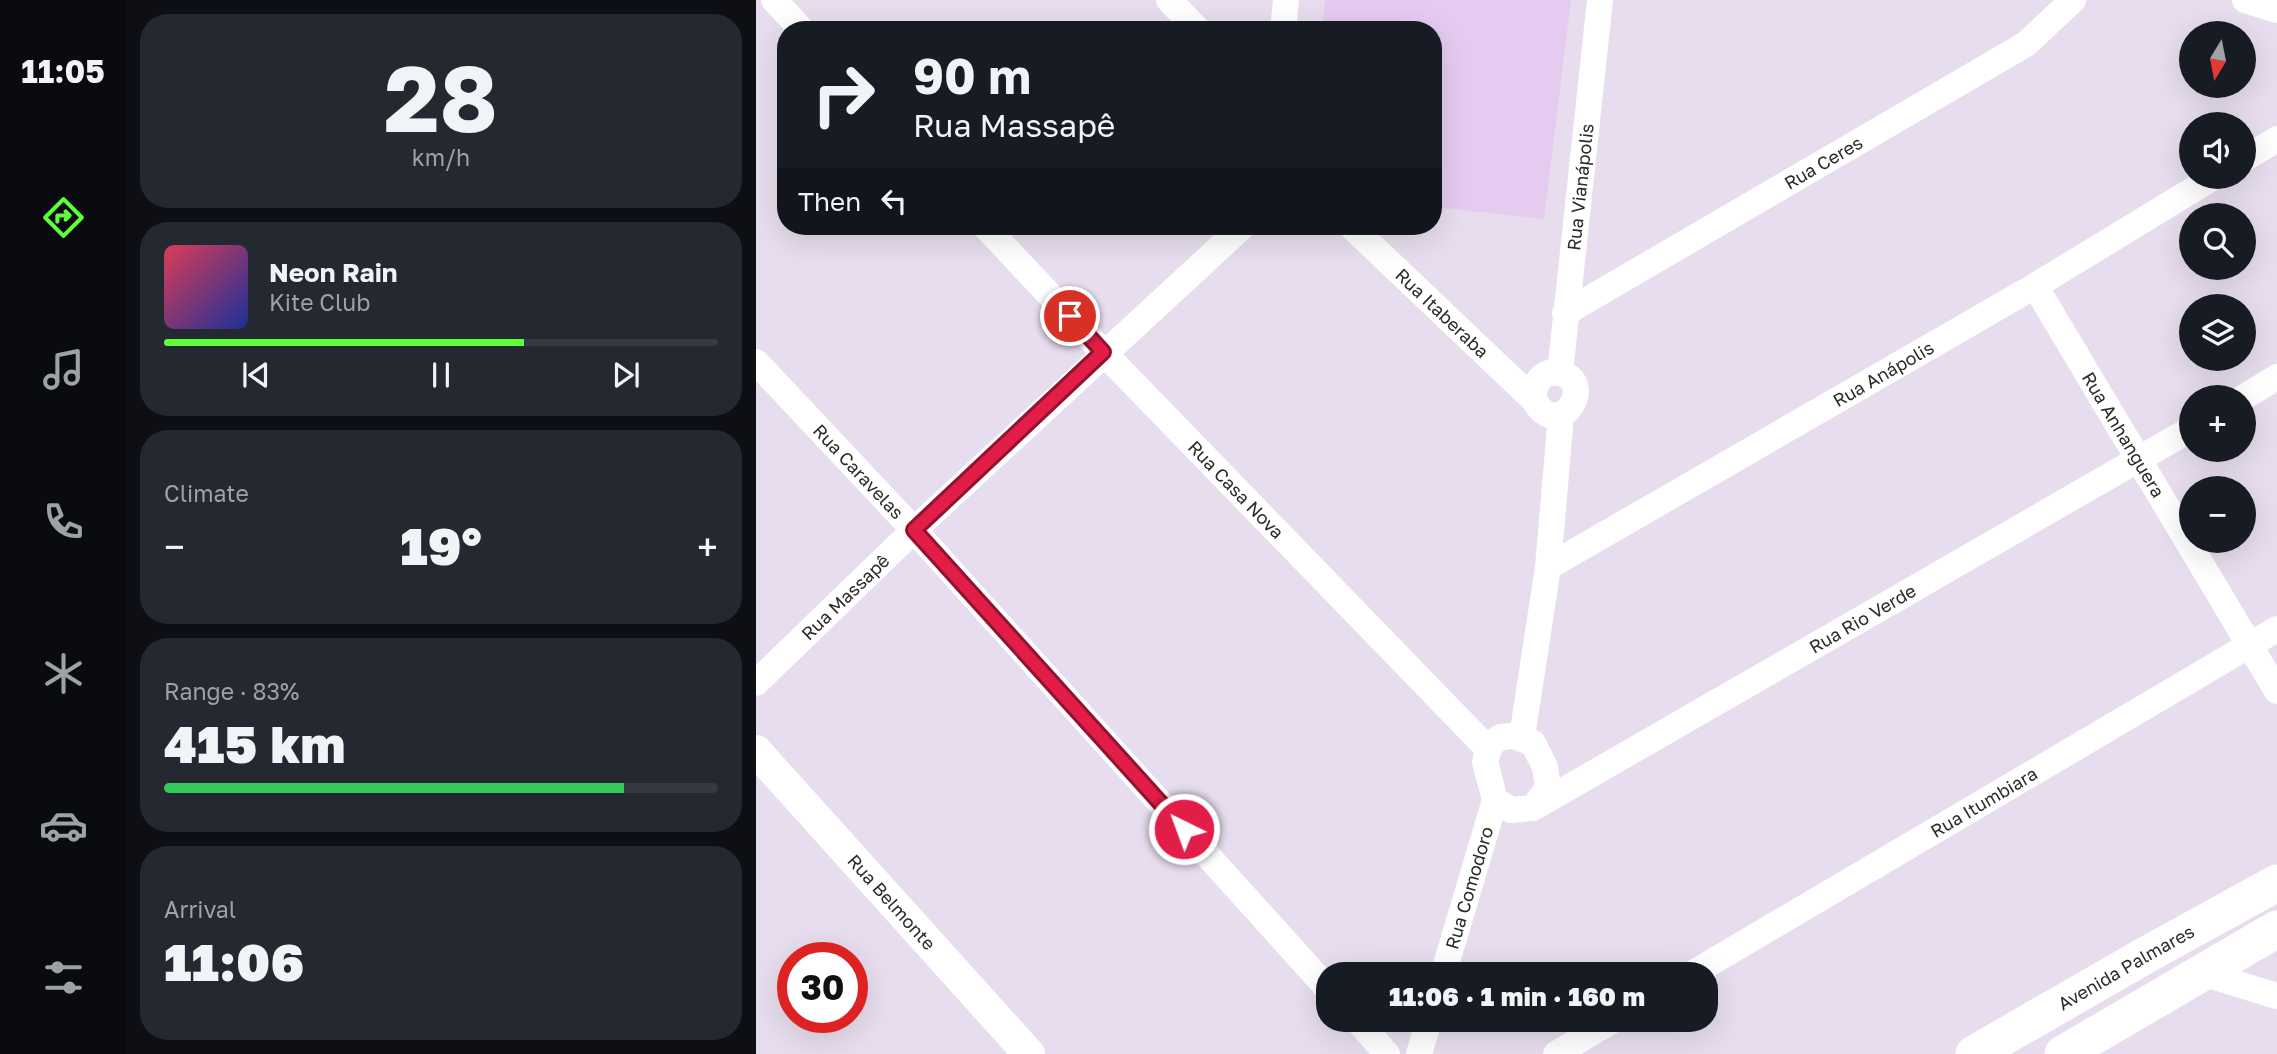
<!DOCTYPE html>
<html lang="en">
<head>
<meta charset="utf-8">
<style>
  body { margin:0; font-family:"Golos Text",sans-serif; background:#242831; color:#f1f3f6; height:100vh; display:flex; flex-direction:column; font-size:26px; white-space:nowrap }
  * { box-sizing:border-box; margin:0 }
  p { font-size:23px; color:#9ea1a6 }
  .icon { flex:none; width:38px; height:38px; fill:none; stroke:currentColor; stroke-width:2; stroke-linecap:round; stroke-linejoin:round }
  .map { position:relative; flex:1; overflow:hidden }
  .sheet { display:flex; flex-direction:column; gap:14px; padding:14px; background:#0d0f14; width:630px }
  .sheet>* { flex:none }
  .guide { position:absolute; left:21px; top:21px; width:665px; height:214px; border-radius:28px; box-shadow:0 7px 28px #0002; background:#171b24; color:#f1f3f6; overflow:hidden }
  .needle { width:46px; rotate:190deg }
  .buttons { position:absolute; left:1423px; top:21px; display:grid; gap:14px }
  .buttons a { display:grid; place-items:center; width:77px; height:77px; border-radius:50%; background:#171b24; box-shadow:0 7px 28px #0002; font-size:35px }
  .speed { position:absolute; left:21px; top:942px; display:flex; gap:14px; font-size:35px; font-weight:700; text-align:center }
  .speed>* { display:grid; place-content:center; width:91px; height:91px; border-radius:50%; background:#171b24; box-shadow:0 7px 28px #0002; line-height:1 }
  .speed .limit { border:10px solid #d22; background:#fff; color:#111 }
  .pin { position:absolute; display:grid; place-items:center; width:60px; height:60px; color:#fff; margin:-30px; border:4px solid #fff; border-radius:50%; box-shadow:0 2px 7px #0007 }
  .me { position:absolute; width:77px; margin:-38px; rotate:318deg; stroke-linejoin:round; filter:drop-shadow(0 0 5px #0008) }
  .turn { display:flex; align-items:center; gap:24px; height:147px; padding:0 21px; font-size:32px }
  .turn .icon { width:91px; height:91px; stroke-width:2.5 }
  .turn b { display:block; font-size:49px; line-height:60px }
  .then { display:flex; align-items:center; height:66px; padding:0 21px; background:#0003; gap:14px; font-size:26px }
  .big { font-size:52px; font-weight:800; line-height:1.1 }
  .sheet .card { flex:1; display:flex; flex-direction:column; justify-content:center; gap:10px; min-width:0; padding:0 24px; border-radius:28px; background:#242831 }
  .sheet .dial { align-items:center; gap:0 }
  .dial b { font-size:91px; line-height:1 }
  .song { display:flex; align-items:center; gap:21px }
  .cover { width:84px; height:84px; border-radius:10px; background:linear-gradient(135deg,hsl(350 70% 55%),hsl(230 70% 35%)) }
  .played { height:7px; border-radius:4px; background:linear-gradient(90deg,#5cff39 65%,#363941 65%) }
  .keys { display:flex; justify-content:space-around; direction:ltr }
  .heat { display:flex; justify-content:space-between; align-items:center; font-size:38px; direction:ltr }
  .charge { height:10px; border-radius:5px; background:linear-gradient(90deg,#34c759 83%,#363941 0) }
  .trip { position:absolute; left:560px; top:962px; width:402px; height:70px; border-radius:28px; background:#171b24; box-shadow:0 7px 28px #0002; font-weight:800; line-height:70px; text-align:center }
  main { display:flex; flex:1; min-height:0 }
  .tab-bar { display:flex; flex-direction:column; width:126px; justify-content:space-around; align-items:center; background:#090b0e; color:#9ea1a6 }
  .tab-bar .icon { width:49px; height:49px }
  .tab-bar .on { color:#5cff39 }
  .tab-bar b { font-size:32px; color:#f1f3f6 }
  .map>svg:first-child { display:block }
  .education { fill:#e5cbf0 }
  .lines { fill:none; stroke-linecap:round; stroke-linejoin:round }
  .minor { stroke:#fff; stroke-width:26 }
  .tertiary { stroke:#fff; stroke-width:32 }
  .secondary { stroke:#fff; stroke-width:37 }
  .route-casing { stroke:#92132f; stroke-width:18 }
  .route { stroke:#e11d48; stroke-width:12 }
  .labels { text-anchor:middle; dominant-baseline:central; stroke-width:6; stroke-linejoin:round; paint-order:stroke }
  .street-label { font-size:18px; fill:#2b2b2b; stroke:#fff }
</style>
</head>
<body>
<main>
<nav class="tab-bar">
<b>11:05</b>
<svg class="icon on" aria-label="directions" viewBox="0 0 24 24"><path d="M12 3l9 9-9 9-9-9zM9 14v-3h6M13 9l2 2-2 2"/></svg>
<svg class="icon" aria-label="music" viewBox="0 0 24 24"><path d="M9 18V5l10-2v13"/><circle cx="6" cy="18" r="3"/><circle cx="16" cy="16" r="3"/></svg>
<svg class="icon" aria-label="phone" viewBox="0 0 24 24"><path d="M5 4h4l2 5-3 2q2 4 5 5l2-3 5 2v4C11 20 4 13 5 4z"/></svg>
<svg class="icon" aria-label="climate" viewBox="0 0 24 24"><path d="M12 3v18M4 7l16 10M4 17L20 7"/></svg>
<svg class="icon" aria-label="car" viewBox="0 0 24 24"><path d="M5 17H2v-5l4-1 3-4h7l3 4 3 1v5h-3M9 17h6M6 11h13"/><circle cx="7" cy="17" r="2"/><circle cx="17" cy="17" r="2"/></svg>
<svg class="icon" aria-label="filters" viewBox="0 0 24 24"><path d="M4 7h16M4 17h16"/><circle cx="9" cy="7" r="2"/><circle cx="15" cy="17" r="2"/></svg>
</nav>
<section class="sheet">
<div class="card dial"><b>28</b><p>km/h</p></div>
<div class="card">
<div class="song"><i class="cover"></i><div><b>Neon Rain</b><p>Kite Club</p></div></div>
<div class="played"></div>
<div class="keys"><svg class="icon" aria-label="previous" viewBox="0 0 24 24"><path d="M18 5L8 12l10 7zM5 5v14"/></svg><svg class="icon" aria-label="pause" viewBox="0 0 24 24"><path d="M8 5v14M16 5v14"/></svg><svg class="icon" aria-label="next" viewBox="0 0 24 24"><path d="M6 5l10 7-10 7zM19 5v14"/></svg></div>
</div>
<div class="card"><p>Climate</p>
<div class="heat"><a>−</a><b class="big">19°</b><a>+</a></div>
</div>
<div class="card"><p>Range · 83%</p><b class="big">415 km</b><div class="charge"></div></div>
<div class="card"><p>Arrival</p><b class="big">11:06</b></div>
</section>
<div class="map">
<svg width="1521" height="1054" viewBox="0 0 1521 1054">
  <rect width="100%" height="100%" fill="#e7ddee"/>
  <path class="education" d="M569,0h246l-27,219 -111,-12v-177h-111z"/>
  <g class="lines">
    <g class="minor">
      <path d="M18,0l28,30"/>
      <path d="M413,0l29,30"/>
      <path d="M1489,0l32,10"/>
      <path d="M527,30l3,-30"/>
      <path d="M1488,159l33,-20"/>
      <path id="s1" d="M229,226l118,126 386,398"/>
      <path id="s2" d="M595,226l183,174c25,44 64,-18 26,-27 -19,-4 -27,12 -26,27"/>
      <path id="s3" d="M1279,286l242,405"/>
      <path id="s4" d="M809,313l461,-269 47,-44"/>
      <path id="s5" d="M0,362l158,168 414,459"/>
      <path id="s6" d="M804,373l40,-373"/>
      <path d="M1488,397l33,-20"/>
      <path id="s7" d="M792,567l487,-281 179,-109"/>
      <path id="s8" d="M0,683l158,-153 329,-304"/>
      <path d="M757,736l20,7 12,24 3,21 -15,20 -22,2 -16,-10 -10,-38 5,-18 11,-7z"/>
      <path d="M766,737l26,-170 13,-152"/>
      <path id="s9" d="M777,808l658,-379"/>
      <path d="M1446,973l75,23"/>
      <path id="s10" d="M687,975l52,-175"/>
      <path id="s11" d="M934,975l587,-346"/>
      <path d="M601,1020l30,34"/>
      <path d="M663,1054l10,-34"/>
      <path d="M800,1054l57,-34"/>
    </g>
    <path class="tertiary" id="s12" d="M0,751l273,303"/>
    <g class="secondary">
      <path id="s13" d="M1218,1054l172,-99 131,-72"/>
      <path d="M1307,1054l214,-125"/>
    </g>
  </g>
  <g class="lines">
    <g class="route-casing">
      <path id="route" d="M314,316l33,36 -189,178 270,299"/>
    </g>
    <use href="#route" class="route"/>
  </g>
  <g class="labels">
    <g class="street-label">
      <text stroke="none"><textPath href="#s4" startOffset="299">Rua Ceres</textPath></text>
      <text stroke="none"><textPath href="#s6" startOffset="187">Rua Vianápolis</textPath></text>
      <text stroke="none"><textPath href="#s2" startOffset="126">Rua Itaberaba</textPath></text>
      <text stroke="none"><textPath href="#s7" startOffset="387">Rua Anápolis</textPath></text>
      <text stroke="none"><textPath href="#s3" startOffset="173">Rua Anhanguera</textPath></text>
      <text stroke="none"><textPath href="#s5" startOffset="150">Rua Caravelas</textPath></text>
      <text stroke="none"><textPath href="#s1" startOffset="364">Rua Casa Nova</textPath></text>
      <text stroke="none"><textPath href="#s8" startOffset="124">Rua Massapê</textPath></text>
      <text stroke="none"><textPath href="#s9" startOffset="380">Rua Rio Verde</textPath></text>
      <text stroke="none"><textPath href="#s11" startOffset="341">Rua Itumbiara</textPath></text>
      <text stroke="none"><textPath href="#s10" startOffset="91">Rua Comodoro</textPath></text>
      <text stroke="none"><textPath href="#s12" startOffset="203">Rua Belmonte</textPath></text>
      <text stroke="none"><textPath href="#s13" startOffset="175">Avenida Palmares</textPath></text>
    </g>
  </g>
</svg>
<div class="buttons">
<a><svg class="needle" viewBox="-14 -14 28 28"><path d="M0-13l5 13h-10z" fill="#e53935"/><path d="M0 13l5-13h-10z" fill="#9ea1a6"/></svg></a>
<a><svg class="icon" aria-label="sound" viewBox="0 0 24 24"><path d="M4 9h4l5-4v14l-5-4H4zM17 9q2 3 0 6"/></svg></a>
<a><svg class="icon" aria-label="search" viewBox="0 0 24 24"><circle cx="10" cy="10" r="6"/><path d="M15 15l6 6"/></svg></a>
<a><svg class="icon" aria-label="layers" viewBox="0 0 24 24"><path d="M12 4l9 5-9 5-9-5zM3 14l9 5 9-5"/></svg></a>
<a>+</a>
<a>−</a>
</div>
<div class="speed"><div class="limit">30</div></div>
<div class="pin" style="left:314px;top:316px;background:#d93025"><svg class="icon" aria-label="arrive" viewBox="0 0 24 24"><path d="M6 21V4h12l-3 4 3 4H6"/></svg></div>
<svg class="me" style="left:428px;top:829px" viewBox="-20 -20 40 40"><circle r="17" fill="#e11d48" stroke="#fff" stroke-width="3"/><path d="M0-11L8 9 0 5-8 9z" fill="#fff"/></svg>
<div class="trip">11:06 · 1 min · 160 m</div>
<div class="guide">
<div class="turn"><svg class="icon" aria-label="right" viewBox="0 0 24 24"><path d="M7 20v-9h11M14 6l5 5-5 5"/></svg><div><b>90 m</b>Rua Massapê</div></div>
<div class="then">Then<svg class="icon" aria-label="left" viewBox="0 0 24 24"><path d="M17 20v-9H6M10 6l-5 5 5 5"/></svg></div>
</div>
</div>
</main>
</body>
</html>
